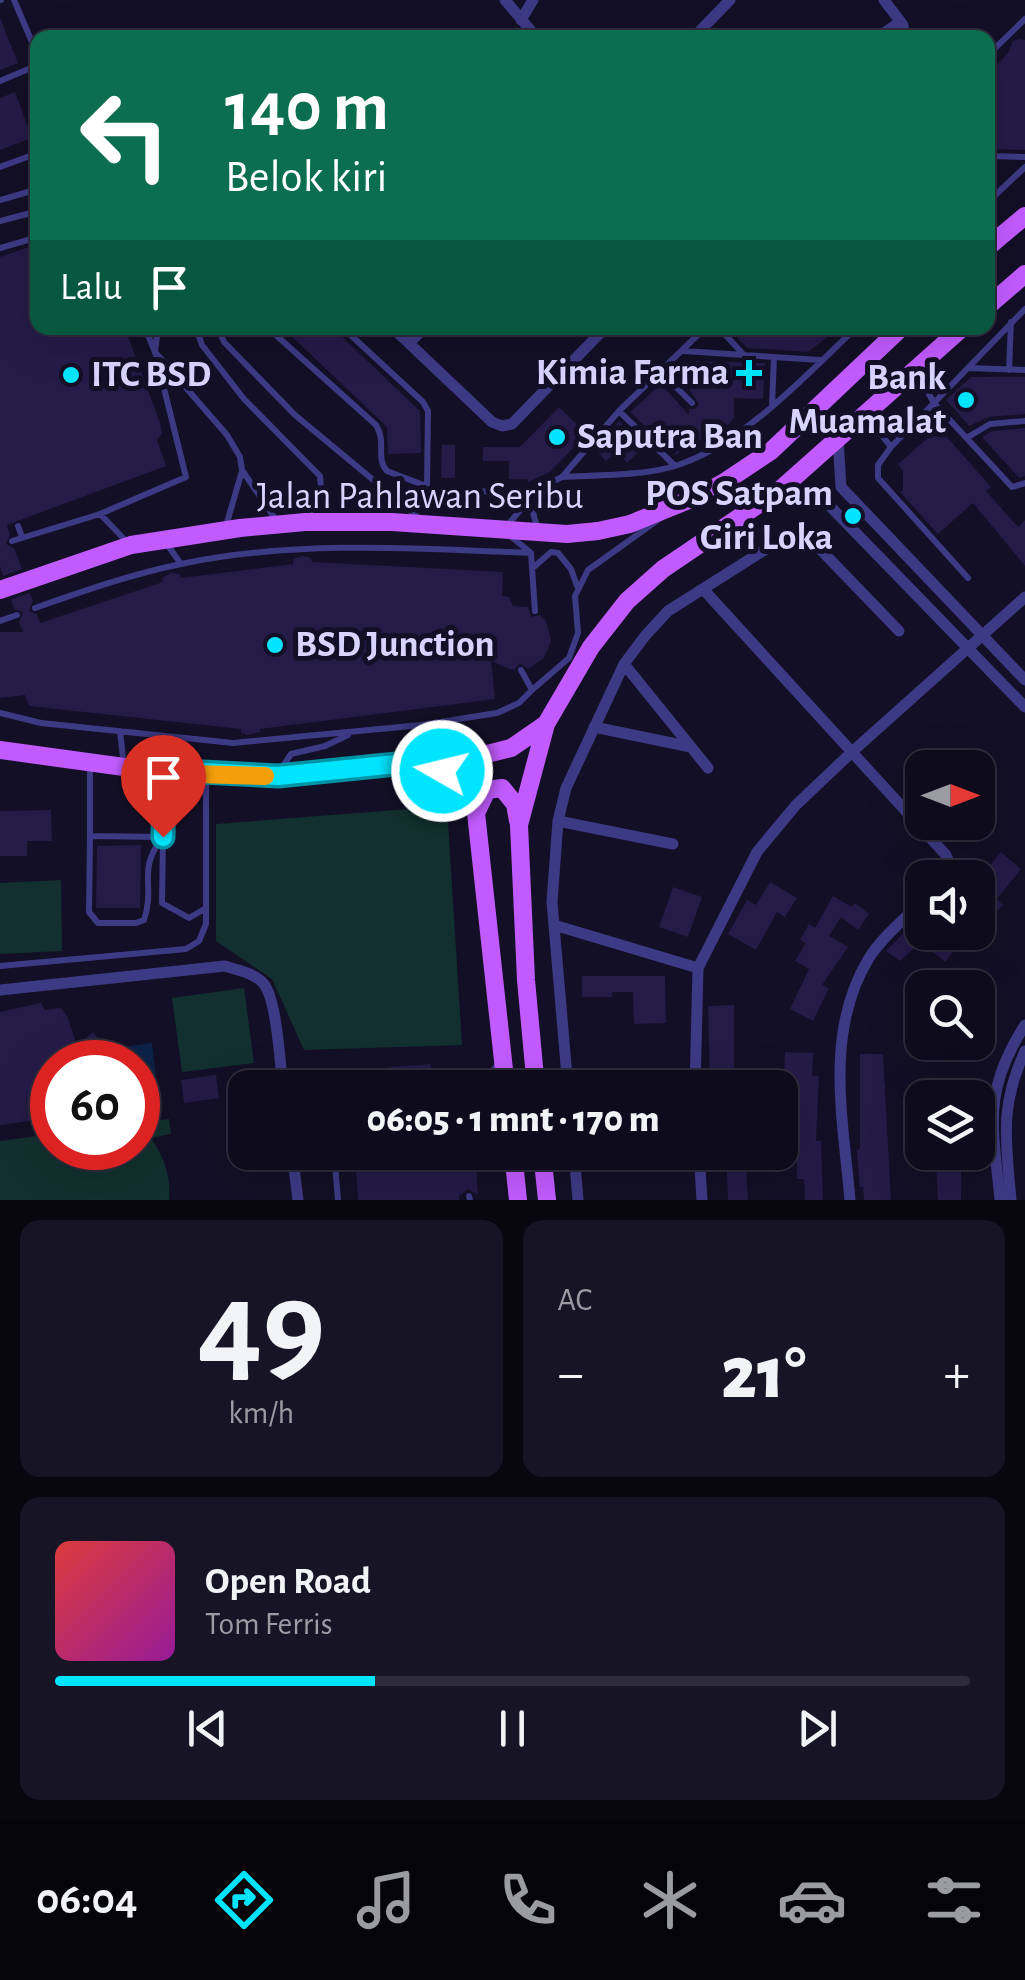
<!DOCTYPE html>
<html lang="id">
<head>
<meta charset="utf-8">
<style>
  body { margin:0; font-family:"Alegreya Sans",sans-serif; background:#171425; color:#f1f3f6; height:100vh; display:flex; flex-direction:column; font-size:38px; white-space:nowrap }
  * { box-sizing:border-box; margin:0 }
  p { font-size:32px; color:#9b9ba3 }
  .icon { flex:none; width:55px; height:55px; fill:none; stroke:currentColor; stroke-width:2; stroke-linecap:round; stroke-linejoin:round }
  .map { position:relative; height:1200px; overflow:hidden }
  .drawer { display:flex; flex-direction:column; gap:20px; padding:20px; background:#08060f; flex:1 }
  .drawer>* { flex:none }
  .top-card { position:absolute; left:30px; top:30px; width:965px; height:305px; border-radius:20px; box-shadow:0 10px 40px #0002,0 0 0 2px #2e2b3b; background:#0b6e4f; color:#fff; overflow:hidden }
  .needle { width:65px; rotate:90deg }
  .buttons { position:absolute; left:905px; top:750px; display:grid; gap:20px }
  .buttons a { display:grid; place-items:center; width:90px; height:90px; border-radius:20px; background:#0e0b1c; box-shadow:0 10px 40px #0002,0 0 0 2px #2e2b3b; font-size:50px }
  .speed { position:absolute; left:30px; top:1040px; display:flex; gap:20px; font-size:50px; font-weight:700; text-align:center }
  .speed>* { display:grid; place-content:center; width:130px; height:130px; border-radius:50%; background:#0e0b1c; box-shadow:0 10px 40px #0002,0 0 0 2px #2e2b3b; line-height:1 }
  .speed .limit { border:15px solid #d22; background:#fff; color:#111 }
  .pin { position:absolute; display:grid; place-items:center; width:85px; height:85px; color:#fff; margin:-102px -42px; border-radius:50% 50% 50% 0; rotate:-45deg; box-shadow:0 0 10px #0007 }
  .pin .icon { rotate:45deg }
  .me { position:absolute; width:110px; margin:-55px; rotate:278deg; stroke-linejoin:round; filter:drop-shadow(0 0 8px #0008) }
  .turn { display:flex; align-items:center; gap:35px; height:210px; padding:0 30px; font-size:45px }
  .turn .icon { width:130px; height:130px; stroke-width:2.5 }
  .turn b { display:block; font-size:70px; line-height:85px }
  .then { display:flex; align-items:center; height:95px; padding:0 30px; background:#0003; gap:20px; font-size:38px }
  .big { font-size:75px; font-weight:800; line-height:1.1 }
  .drawer .tile { flex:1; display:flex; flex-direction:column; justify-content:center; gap:15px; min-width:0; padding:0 35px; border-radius:20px; background:#171425 }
  .drawer .dial { align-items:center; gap:0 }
  .dial b { font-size:130px; line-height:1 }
  .song { display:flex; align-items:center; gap:30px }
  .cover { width:120px; height:120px; border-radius:15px; background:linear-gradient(135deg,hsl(0 70% 55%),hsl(300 70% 35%)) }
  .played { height:10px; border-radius:5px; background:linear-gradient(90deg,#00e5ff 35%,#2e2b3b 35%) }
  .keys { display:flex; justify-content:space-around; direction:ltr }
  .heat { display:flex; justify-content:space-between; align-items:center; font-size:55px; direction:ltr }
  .drawer .tiles { flex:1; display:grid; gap:20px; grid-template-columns:1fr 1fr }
  .tile:last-child { grid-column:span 2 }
  .trip { position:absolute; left:228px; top:1070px; width:570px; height:100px; border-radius:20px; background:#0e0b1c; box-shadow:0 10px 40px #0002,0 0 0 2px #2e2b3b; font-weight:800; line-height:100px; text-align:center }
  .menu { display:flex; height:160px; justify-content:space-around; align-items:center; background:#06040b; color:#9b9ba3 }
  .menu .icon { width:70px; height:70px }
  .menu .selected { color:#00e5ff }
  .menu b { font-size:45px; color:#f1f3f6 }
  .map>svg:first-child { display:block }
  .green { fill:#12302f }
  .water { fill:#0c2248 }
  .building { fill:#241b47 }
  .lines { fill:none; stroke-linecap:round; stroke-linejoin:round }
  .lane { stroke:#3d3a85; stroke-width:6 }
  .street { stroke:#3d3a85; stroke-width:11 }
  .primary { stroke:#c25bff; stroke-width:18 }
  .route-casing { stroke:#0095a6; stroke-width:25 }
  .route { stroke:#00e5ff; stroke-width:18 }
  .slow { stroke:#f59e0b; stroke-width:18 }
  .poi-dot { fill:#00e5ff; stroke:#130f26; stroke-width:4 }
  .labels { text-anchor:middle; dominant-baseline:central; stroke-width:10; stroke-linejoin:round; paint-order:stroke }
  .poi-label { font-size:38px; font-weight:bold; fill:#d9d4ff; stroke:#130f26; text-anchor:end }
  .street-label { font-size:38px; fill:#d9d4ff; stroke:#130f26 }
</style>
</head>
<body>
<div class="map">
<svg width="1025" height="1200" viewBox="0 0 1025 1200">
  <rect width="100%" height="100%" fill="#130f26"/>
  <path class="green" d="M447,806l15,239 -158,5 -32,-71 -56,-38v-117z
    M61,880l1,71 -62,3v-71z
    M244,988l10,75 -72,9 -10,-74z
    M169,1119l2,15 -20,4c13,19 20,38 18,62h-169v-59l52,-7v14h86v-25z"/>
  <path class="water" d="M152,1043l4,34 -18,2v-17h-35l-2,-12z"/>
  <path class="building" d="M0,18l18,45 -18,7z
    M1019,39l6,1v110l-37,-1 4,-79 16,-17 5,-12z
    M15,92l17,46 -32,12v-52z
    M32,246l6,15v67h87l35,95 2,10 -5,7 9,26 -159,59 3,10 -4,9 8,4 8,21 -19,7 -3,-9v-310z
    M283,328h50l87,83 1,42 -33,1 -1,-27z
    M728,328h111l-31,24 -61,-4z
    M691,361l74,2 -2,36 -29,-1v20l-6,7 -11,-1 -22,21 -6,-1 -13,11 -46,-43 31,-28 28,31v-6h6l4,-5 -9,-13z
    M971,377h54v37l-36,3 -20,9 -23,-26z
    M559,407l28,27 -37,38 -22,10v-3h-19v-18h-26v-14h37z
    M619,421l26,25 -18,17 -10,-12 -11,10 -11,-12z
    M939,428l52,59 -5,4 32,36 7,-7v46l-52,-63 -35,31 -38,-42 3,-2v-19l-5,-7z
    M1025,428v48l-6,2 -37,-41 10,-6z
    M442,445h13v33h-14z
    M302,556l9,2 1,4 191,10 -1,24 7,1 4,9 15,1 3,10 9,-2 6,6 5,19 -3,9 -4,9 -16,11 -8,-6 -6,7 -5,-1 -18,-8 4,38 -235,30v3l-12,3 -7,-2v-4l-212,-23 -4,-11 -25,3v-66h23l-4,-10 4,-10 -9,-3 -3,-10 19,-6 3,8 -4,10 8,3 3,9 123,-41 -1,-4 9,-5 9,1 1,4 112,-14v-5z
    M51,810l1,31h-25v15h-27v-45z
    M141,845l-1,63h-44l1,-62z
    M1001,852l20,17 -24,30 6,6 -25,26v-43l8,-9 -5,-3z
    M770,882l27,16 -12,19 -8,-5 -21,38 -28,-16 19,-34 9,5z
    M673,887l29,10 -14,40 -29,-10z
    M833,896l19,11 3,-4 14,11 -11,16 -17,-13 -12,19 19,11 -26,38 7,3 -16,33 -23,-12 19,-40 -14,-8 11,-18 -6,-3 9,-16 6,4z
    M922,914v18h48l-25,30 -24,-20 -21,19 -14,-10z
    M582,976h83l1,47 -32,1 -1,-32h-21v5h-30z
    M41,1003l4,7 16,-2 7,10 9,28 16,-14 11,13 -4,4 2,13h-50v56l-52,7v-113z
    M734,1005v75h-24l-2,-74z
    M785,1052l28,1 -1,23h7l-3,65h5l2,59h-18l-1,-21h-7v-46l-17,-1 -1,-57h5z
    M860,1054h23l8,146h-27l-1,-13h-3l-3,-37 3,-1z
    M431,1064l2,24h-42l-2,-21z
    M216,1075l3,23 -35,5 -3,-23z
    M355,1152h120l3,43 -10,-6 -9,7v4h-101z
    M726,1152h19l3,48h-20z
    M930,1152h35v12h-4v36h-23l-2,-36h-6z"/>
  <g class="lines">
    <path class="lane" d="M0,0h1
      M14,0l24,56
      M988,55l37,-36
      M0,81l38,-16
      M988,156l37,1
      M0,167l38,-14
      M0,200l38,-11
      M988,202l37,-35
      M0,221l38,-10
      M0,248l38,-11
      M1025,309l-91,94 78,84 13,-4
      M158,328l-3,24 72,83 13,22 2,13 34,50
      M196,328l6,17 42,54 76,77 1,13 -13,28
      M218,328l6,14 71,73 124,103
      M268,328l108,97c11,17 -1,33 11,46l52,20 99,1
      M343,328l80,74 5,9 -1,75
      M719,328l25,27
      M683,351l137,9
      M968,368l57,2
      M1009,370l2,-48
      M660,371l32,32
      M772,406l2,-49
      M619,411l56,55
      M867,416l24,31 43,-44 -18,-32
      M968,437l22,-13 35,-3
      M891,447l-13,18v13l90,100
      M562,477l57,-66 86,-83
      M100,514l27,28
      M18,526l4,11
      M226,526l16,-55
      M506,527l16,-19 -10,-14
      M538,527c-13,-24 3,-41 24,-50 35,-2 84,-1 116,-12 65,-21 129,-91 178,-137
      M509,535l21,17
      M12,541l88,-27 86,-37 -31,-125 -10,-24
      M166,543l15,21
      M535,566l16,-14 7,1 13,16 6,17
      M35,608c48,-17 97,-34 146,-44 114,-24 234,-16 350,-11l4,58
      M0,621l17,-6
      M532,690l37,-32 9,-25 -3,-37 13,-26 74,-53
      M0,713l41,10 192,20 188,-18 76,-12 22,-10 13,-13 -11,-20
      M120,731l4,35
      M90,765v71l71,1
      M164,772l-2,131 27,15 17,-10
      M279,772l12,-18 34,-8 23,-11
      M90,836l-1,76 9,11h38l8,-3c12,-36 -8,-49 19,-83
      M0,966l186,-17 13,-8 7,-17v-148
      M478,1088l22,-26
      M334,1152l4,48
      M469,1196l1,4"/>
    <path class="street" d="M505,0l32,38
      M884,0l19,25 1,13
      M521,20l12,-20
      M693,38l37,-38
      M877,38l23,-16
      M393,328l99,94 10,4 10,-2 93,-96
      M410,342l14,-14
      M838,439l3,48 184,193
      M781,489l44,12 200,206
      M703,589l243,266 3,8 -3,15
      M624,664l84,104
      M594,727l97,20
      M558,821l115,23
      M554,925l144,43
      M0,990l225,-24c12,4 29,7 38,17 14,15 17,82 20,105
      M568,1088l-16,-186 6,-81 8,-33 58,-124 21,-28 23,-25 106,-67c17,-4 30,-5 45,4l80,83
      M695,1088l3,-120 59,-116 39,-47 57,-54 172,-154
      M292,1152l6,48
      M574,1152l4,48
      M699,1152l3,48
      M850,1200c-7,-82 -26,-168 19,-242 13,-21 36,-39 53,-57
      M1000,1200c-7,-75 -18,-108 25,-175
      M1011,1200c-5,-59 -12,-93 14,-149"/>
    <path class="primary" d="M988,247l37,-31
      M988,306l37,-32
      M0,590l131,-45 109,-17 65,-6h87l175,12 31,-3 32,-7 66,-27 27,-14 48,-32 130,-123
      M0,750l124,17 135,9 212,-18 40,-10 35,-24 45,-77 36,-46 36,-32 118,-80 181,-161
      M427,761l36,28 13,24 30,275
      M476,813l11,-23 15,-2 13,16 3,17
      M536,1088l-10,-108 -7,-155 27,-101
      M513,1152l5,48
      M542,1152l5,48"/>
  </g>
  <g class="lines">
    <g class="route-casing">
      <path id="route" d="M163,837l1,-67 114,6 148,-15 16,10"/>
    </g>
    <use href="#route" class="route"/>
    <path class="slow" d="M195,774l70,2"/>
  </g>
  <g class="poi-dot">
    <path d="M744 358h10v10h10v10h-10v10h-10v-10h-10v-10h10z"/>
    <circle cx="71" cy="375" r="10"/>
    <circle cx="966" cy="400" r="10"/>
    <circle cx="557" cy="437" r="10"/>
    <circle cx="853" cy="516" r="10"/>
    <circle cx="275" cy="645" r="10"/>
  </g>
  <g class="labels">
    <g class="poi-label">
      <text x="729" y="373">Kimia Farma</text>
      <text x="91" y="375" text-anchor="start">ITC BSD</text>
      <text x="946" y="378">Bank<tspan x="946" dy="44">Muamalat</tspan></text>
      <text x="577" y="437" text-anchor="start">Saputra Ban</text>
      <text x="833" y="494">POS Satpam<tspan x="833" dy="44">Giri Loka</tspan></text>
      <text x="295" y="645" text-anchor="start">BSD Junction</text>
    </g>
    <g class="street-label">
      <text x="420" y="497">Jalan Pahlawan Seribu</text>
    </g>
  </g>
</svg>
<div class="buttons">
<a><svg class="needle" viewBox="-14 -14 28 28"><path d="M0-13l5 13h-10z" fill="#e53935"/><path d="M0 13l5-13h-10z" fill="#9b9ba3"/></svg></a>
<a><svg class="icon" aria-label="sound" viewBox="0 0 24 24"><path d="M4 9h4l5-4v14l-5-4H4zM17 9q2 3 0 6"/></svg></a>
<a><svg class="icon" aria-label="search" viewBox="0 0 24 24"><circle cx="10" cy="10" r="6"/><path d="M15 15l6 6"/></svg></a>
<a><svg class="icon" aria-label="layers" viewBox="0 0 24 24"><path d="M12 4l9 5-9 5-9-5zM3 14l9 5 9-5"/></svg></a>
</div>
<div class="speed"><div class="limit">60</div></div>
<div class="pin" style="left:163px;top:837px;background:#d93025"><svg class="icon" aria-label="arrive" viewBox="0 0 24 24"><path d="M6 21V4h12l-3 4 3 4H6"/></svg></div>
<svg class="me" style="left:442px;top:771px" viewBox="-20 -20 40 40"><circle r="17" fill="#00e5ff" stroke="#fff" stroke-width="3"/><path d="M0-11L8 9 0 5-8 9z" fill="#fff"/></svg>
<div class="trip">06:05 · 1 mnt · 170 m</div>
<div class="top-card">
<div class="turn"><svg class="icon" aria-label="left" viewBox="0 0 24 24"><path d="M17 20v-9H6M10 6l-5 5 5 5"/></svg><div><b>140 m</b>Belok kiri</div></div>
<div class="then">Lalu<svg class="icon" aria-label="arrive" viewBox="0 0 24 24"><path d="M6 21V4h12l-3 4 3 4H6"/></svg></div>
</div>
</div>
<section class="drawer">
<div class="tiles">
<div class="tile dial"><b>49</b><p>km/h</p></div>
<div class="tile"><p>AC</p>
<div class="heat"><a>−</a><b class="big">21°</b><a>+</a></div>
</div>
<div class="tile">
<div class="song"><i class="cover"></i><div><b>Open Road</b><p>Tom Ferris</p></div></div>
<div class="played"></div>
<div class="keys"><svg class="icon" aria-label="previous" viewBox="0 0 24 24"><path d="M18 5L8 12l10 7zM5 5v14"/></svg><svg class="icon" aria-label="pause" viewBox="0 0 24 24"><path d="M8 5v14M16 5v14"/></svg><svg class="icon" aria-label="next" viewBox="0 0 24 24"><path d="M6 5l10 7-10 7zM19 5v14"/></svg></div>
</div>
</div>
</section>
<nav class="menu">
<b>06:04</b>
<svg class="icon selected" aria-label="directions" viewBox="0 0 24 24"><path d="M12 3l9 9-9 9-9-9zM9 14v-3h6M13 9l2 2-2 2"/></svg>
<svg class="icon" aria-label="music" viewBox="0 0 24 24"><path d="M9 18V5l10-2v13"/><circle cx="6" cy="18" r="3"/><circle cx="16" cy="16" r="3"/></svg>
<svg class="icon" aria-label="phone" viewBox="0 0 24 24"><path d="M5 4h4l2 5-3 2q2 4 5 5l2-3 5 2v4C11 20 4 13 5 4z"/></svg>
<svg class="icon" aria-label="climate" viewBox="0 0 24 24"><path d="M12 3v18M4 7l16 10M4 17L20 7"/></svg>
<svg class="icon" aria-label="car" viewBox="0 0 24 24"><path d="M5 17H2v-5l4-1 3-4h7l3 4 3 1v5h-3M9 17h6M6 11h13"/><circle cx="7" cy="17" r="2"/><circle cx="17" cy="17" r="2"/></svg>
<svg class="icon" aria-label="filters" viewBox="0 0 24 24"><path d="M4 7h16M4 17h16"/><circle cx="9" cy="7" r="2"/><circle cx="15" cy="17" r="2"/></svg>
</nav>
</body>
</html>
